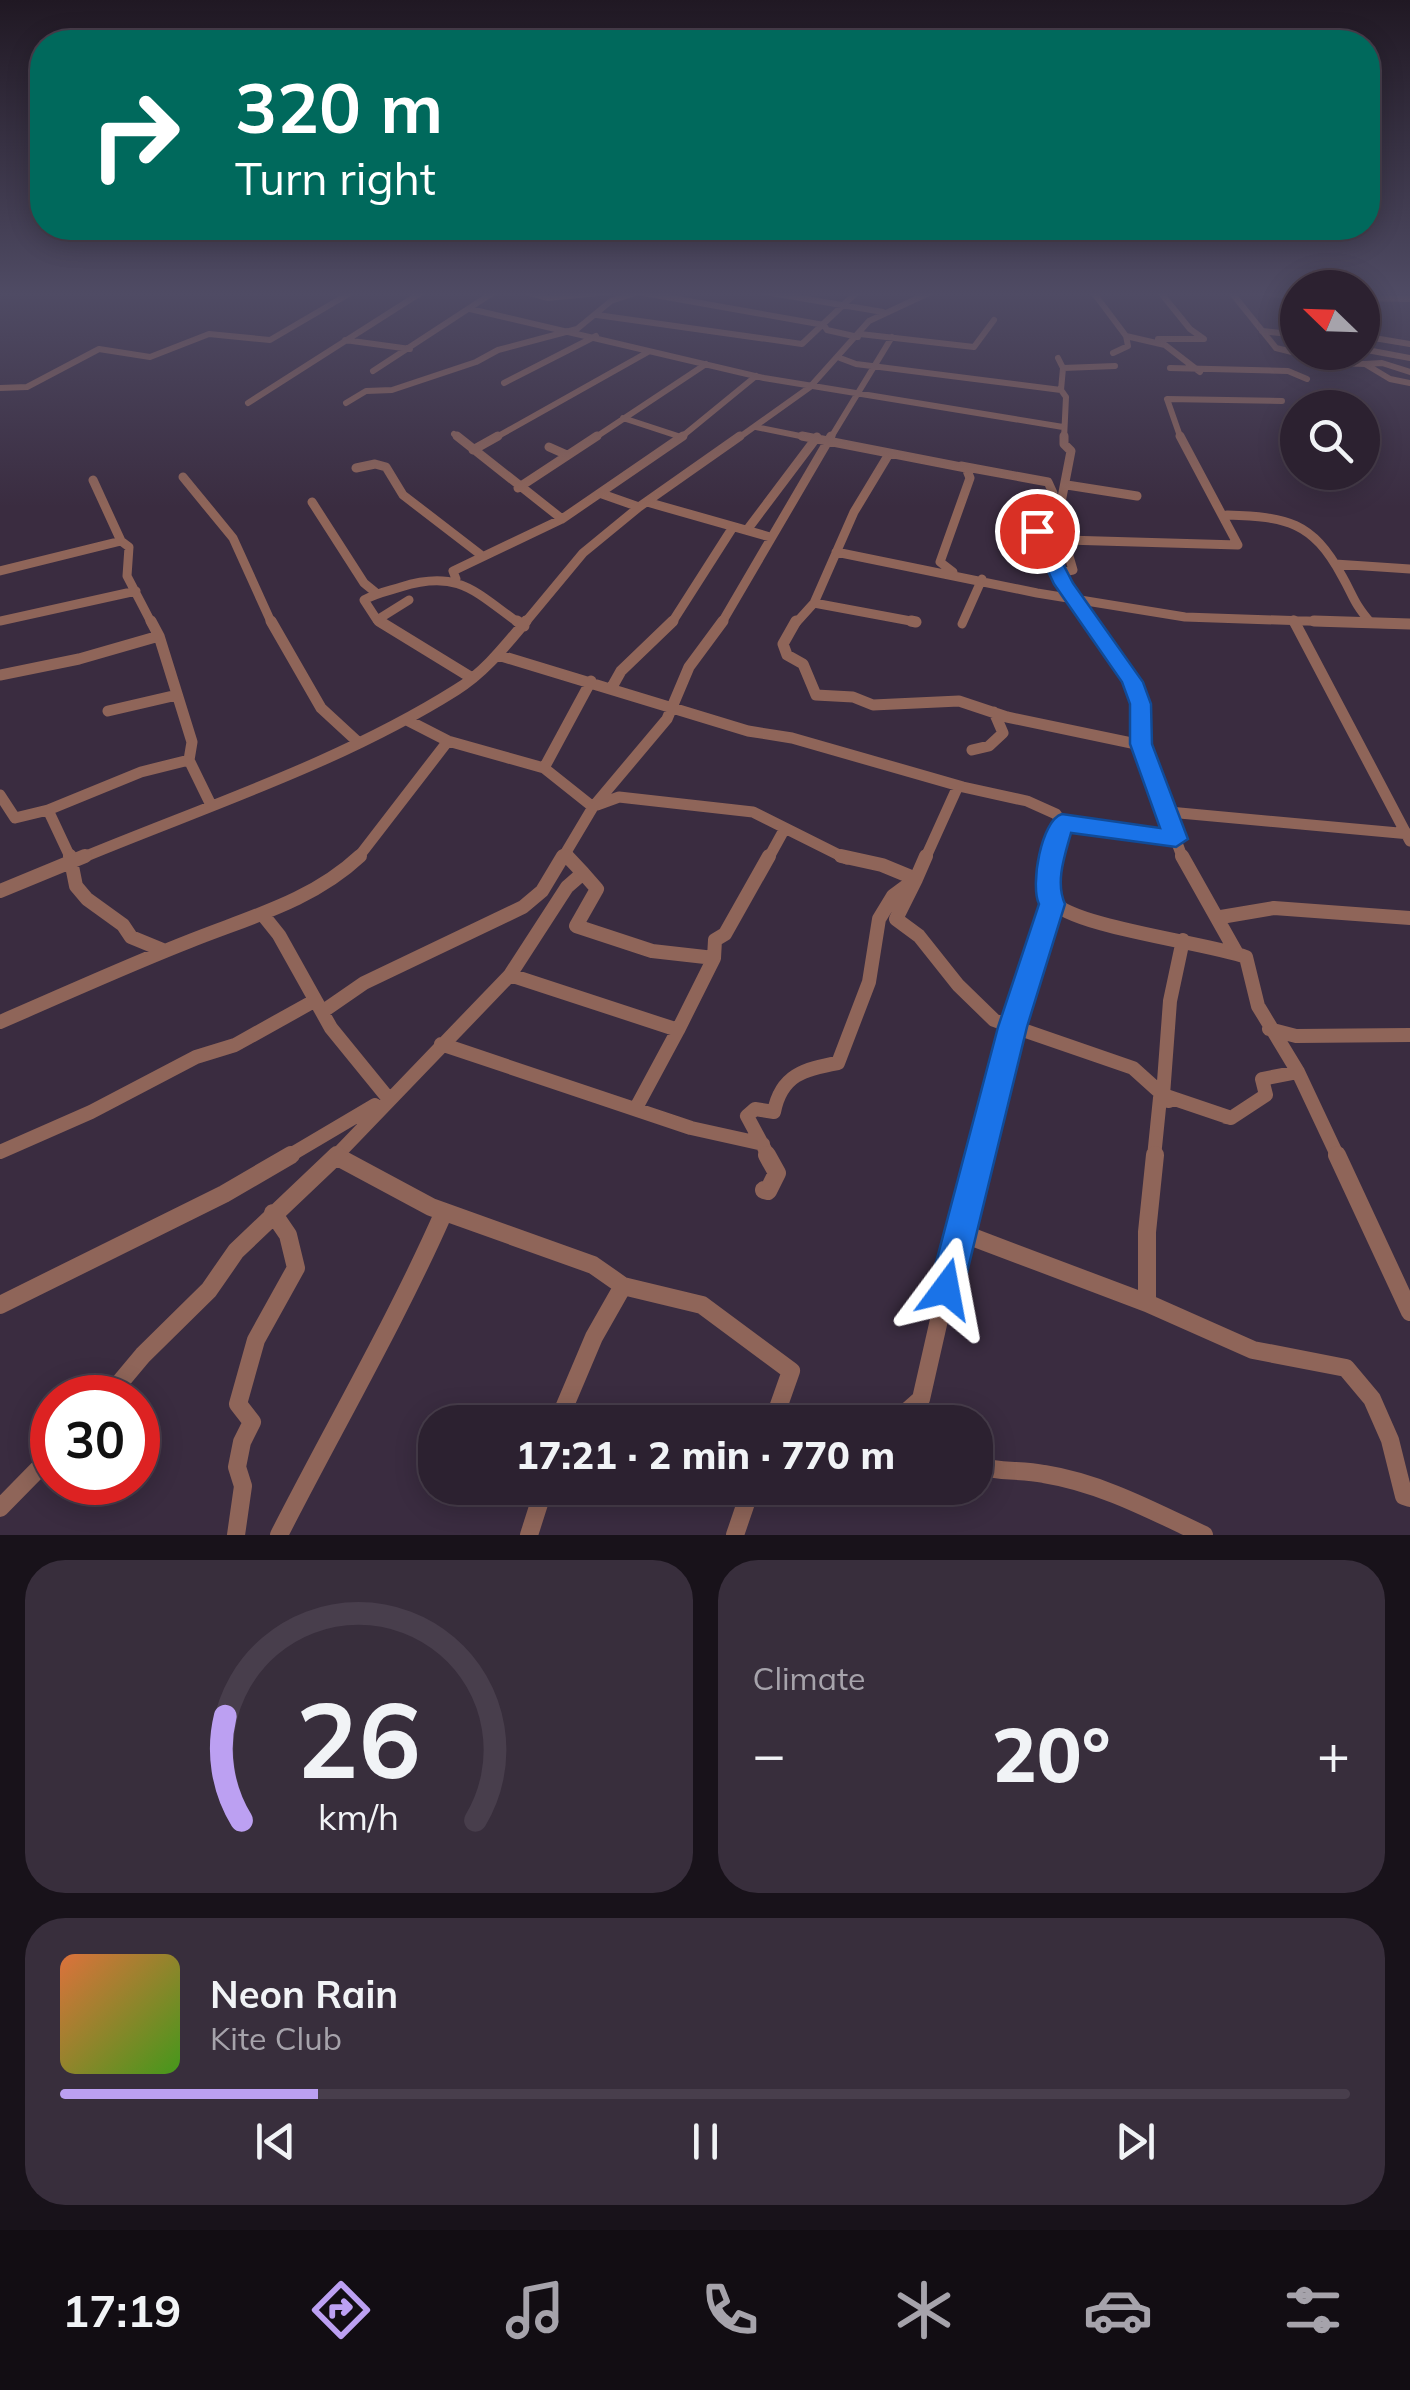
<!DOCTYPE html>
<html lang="en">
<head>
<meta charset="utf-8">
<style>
  body { margin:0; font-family:Mulish,sans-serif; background:#382e3c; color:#f1f3f6; height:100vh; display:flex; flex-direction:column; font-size:38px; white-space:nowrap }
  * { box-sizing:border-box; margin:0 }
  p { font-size:32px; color:#a6a3ab }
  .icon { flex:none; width:55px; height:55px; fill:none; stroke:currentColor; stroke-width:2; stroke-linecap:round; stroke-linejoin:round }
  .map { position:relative; height:1535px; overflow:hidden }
  .side { display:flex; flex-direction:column; gap:25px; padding:25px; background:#18121a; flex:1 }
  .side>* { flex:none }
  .guide { position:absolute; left:30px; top:30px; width:1350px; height:210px; border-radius:40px; box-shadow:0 5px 25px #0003,0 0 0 2px #483e4c; background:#00695c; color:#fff; overflow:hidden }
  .needle { width:65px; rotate:293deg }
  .buttons { position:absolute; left:1280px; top:270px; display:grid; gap:20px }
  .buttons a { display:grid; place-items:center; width:100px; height:100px; border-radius:50%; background:#2c2130; box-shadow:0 5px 25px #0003,0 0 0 2px #483e4c; font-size:50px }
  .speed { position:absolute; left:30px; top:1375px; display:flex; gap:20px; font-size:50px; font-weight:700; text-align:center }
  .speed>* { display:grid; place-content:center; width:130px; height:130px; border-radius:50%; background:#2c2130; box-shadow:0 5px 25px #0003,0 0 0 2px #483e4c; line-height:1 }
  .speed .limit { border:15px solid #d22; background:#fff; color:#111 }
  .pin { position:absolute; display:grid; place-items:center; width:85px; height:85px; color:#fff; margin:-42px; border:5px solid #fff; border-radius:50%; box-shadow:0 2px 10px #0007 }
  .me { position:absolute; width:110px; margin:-55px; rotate:13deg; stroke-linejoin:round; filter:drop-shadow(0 0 8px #0008) }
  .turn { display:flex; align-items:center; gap:35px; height:210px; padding:0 40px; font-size:45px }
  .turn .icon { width:130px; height:130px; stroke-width:2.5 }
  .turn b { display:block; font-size:70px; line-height:85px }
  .big { font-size:75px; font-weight:800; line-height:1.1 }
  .side .tile { flex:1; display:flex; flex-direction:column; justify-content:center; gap:15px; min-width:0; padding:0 35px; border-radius:40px; background:#382e3c }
  .side .dial { align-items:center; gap:0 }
  .dial svg { height:260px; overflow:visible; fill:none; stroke:#483e4c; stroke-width:7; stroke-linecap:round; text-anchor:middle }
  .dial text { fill:#f1f3f6; stroke:none }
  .song { display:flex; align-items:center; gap:30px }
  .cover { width:120px; height:120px; border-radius:15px; background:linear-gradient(135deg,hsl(20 70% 55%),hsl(100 70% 35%)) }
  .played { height:10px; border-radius:5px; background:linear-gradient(90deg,#bca0f2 20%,#483e4c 20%) }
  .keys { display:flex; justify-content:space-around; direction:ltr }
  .heat { display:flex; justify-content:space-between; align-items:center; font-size:55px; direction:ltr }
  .side .tiles { flex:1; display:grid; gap:25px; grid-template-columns:1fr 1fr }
  .tile:last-child { grid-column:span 2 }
  .trip { position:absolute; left:418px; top:1405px; width:575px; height:100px; border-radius:40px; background:#2c2130; box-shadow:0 5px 25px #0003,0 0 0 2px #483e4c; font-weight:800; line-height:100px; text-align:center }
  .menu { display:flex; height:160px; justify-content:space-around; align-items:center; background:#120d13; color:#a6a3ab }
  .menu .icon { width:70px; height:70px }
  .menu .active { color:#bca0f2 }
  .menu b { font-size:45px; color:#f1f3f6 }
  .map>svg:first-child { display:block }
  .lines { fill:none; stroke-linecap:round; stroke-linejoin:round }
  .minor-far4 { stroke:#8f6559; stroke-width:6 }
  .minor-far3 { stroke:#8f6559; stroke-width:9 }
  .minor-far2 { stroke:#8f6559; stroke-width:11 }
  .minor-far1 { stroke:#8f6559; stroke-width:14 }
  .minor { stroke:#8f6559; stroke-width:18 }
  .route { fill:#1a73e8; stroke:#114b97; stroke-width:2.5 }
</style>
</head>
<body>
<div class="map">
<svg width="1410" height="1535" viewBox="0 0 1410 1535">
  <rect width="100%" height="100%" fill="#3a2c40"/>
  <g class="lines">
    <path class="minor-far4" d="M526,292l22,6 61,-6
      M765,292l118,20
      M1093,292l33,44 39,9 35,27
      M1231,292l45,56 60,15 29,1
      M1262,292l20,3
      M1362,298l48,1
      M470,309l294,69 299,49
      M597,315l205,29 55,-52
      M1262,331l36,4
      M860,334l114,13 20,-27
      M1362,336l48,8
      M1158,339h46l-14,-10 -30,-37
      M345,340l65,9
      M1367,350l43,8
      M1113,353l15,-7 -2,-10
      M840,358l16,6 205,26
      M1058,358l5,10 -2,22 5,7 -2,42
      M1063,368l52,-2
      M1170,368l118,3 19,8
      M373,371l121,-79
      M1410,372l-28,-9 -17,1 25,15 20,4
      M504,383l92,-47
      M0,388l27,-1 72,-38 51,8 59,-23 61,6 82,-48
      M248,403l174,-111
      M346,403l20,-12 26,-1 84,-28 22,-12 79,-21 34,-28 27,-9 186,33 3,5 31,7
      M623,418l58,19
      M756,427l59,12
      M454,434l6,5
      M493,439l155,-87
      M593,439l113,-75
      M679,439l77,-63
      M737,439l73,-52 59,-66 62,-29
      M830,439l62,-102
      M1181,439l-14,-40 115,2"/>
    <path class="minor-far3" d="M457,436l105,83 121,-83
      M802,436l164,32 4,10 -30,84 13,10
      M549,447l18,8
      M473,450l25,-14
      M961,466l87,16 5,11 -5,14 -8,5c-1,42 28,79 51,112
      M356,468l19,-4 11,3 17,28 78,60
      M183,477l50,61 39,86
      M93,480l28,61 8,6 -2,29 25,48
      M1067,485l70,11
      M518,488l79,-52
      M602,494l37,13
      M312,502l52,81 11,9
      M647,502l123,35
      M1227,515c60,2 85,6 115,61 12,21 11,26 28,46
      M747,530l70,-93
      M1066,540l172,5 -58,-109
      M836,552l201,41 148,24 210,7
      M1335,564l75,5
      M0,571l121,-30
      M1058,573l15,-3 -15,-52 13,-67 -7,-7v-8
      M456,579l-3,-8 109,-52
      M814,603l102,19
      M377,620l-13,-20c12,-7 24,-9 37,-13 58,-18 74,5 119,37
      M1293,620l2,4
      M0,621l136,-30
      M383,624l-6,-4 32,-20
      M524,624l59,-71 56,-46 101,-71
      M671,624l62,-97
      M721,624l110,-188
      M795,624l19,-21 40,-91 35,-58
      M962,624l20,-45"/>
    <path class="minor-far2" d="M271,621l50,87 38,35
      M379,621l93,57
      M517,621l7,5
      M796,621l-13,23 4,11 16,9 13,31 37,2 20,8 86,-4 48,16 134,28
      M911,621l5,1
      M1089,621l45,64 10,70 39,104
      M1294,621l116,220
      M1314,621l96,3
      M159,636l33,106 -3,18 21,43
      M498,655l250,76 44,7 171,49 64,14 29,13 6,9 -11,36
      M0,675l79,-16 80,-23 -8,-15
      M612,687l9,-16 52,-50
      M108,711l69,-16
      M407,720l41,21 96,27 49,39
      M972,750l17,-4 14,-13 -9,-21
      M544,768l47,-87
      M0,795l15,23 33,-8 23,49
      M597,805l22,-8 134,15 94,47
      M48,810l93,-38 48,-12
      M1169,812l241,22
      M1062,823l114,16
      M79,859c125,-52 261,-96 377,-169 28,-17 49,-44 70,-69
      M357,859l91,-118
      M562,859l31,-52 74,-88 22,-52 34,-46
      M768,859l16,-29
      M925,859l33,-73"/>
    <path class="minor-far1" d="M70,856l6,30 11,13 36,26 8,12 34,14
      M567,856l16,17 -16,14 -57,88 168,55 36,-72
      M841,856l41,9 34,14 -20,40 23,17 39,49 36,35 139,48 30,27 68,23
      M1052,856c-4,14 -10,33 0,45 21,26 155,42 194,56l12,49 40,66 40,85
      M1182,856l54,96
      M583,873l14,16 -21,37 76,25 62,7 1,-18 10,-6 44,-78
      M0,891l85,-35
      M263,915l16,20 52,93 57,70
      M1221,917l53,-9 136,10
      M322,1012l42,-29 159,-76 19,-16 21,-35
      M0,1022c63,-27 126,-56 190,-81 60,-24 122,-40 170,-85
      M1269,1029l27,7 114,-1
      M441,1044l250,84 72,16
      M1163,1095l7,-94 13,-61
      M636,1108l42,-78
      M1226,1117l5,1 35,-23 -4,-16 36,-7
      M0,1152l91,-40 105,-55 39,-12 79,-44
      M287,1157l88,-52
      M335,1157l175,-182
      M769,1157l-22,-41 8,-7 19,3c7,-37 30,-43 64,-49l31,-81 10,-63 14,-23 23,-17 10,-23
      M978,1157l34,-130 40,-123
      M1154,1157l6,-59 9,3"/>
    <path class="minor" d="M1155,1155l-8,77v71l106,47 93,18 26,31 18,41 14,56 6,2
      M1337,1155l73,157
      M336,1156l95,51 162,58 30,21 -29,51 -36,85
      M764,1190l4,1 9,-18 -10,-18
      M959,1232l20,-77
      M623,1286l79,19 89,66 -18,51
      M0,1305l224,-111 67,-39
      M107,1398l36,-43 66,-65 27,-39 101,-96
      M895,1422l26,-23 38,-167 188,71
      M975,1465c24,8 45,4 69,9 57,9 109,37 160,61
      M0,1508l52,-53
      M236,1535l7,-49 -6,-19 5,-25 10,-20 -14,-18 18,-64 40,-72 -8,-33 -15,-22
      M279,1535c55,-108 116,-212 165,-323
      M529,1535l15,-47
      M735,1535l16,-47"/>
  </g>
  <linearGradient id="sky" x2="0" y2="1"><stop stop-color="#201823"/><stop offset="0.58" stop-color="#4f4b64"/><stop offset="1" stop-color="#4f4b64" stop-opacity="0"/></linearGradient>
  <rect width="1410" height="507" fill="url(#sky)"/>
  <path class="route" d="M1037,526l9,5 27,52 70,99 8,22 1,40 36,95 -12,8 -105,-14c-6,22 -16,49 -6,71l-38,123 -64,262 -5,12 -12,5 -12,-5 -5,-12 69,-262 41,-123c-9,-18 2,-84 23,-90l98,14 -30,-84v-40l-8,-22 -68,-98 -25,-53z"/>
</svg>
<div class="buttons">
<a><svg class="needle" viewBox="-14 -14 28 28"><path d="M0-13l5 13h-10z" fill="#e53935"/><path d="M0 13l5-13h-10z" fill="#a6a3ab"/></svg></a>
<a><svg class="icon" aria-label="search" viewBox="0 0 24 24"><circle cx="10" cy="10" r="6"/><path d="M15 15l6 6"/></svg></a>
</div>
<div class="speed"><div class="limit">30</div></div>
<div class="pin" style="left:1037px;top:531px;background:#d93025"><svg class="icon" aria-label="arrive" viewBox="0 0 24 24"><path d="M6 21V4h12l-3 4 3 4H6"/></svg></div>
<svg class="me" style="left:946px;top:1289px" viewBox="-20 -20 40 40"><path d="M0-17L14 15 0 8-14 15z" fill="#1a73e8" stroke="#fff" stroke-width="4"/></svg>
<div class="trip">17:21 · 2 min · 770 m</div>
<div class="guide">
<div class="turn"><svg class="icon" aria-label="right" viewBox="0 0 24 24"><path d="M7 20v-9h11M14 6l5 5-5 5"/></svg><div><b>320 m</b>Turn right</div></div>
</div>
</div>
<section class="side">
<div class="tiles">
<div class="tile dial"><svg viewBox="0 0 100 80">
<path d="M14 69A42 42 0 1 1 86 69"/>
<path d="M14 69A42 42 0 0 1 9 37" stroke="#bca0f2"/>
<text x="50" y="56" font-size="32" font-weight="700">26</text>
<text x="50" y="72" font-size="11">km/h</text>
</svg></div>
<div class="tile"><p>Climate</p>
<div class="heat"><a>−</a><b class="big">20°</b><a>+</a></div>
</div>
<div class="tile">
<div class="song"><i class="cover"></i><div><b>Neon Rain</b><p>Kite Club</p></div></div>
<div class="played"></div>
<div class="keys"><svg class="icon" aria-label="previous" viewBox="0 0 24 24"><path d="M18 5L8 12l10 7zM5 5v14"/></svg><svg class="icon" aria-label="pause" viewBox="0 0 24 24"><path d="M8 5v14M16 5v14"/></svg><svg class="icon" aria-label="next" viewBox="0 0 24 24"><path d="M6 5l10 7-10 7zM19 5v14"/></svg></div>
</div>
</div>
</section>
<nav class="menu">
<b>17:19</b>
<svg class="icon active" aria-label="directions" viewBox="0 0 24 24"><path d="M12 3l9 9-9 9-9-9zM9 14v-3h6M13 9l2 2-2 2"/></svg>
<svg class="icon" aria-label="music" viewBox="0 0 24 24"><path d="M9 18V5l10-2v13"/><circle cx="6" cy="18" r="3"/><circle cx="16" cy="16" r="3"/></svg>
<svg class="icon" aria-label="phone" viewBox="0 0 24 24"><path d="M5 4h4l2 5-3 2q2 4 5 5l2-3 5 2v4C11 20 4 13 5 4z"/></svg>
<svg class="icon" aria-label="climate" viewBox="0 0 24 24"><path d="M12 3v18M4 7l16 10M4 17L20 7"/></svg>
<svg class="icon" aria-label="car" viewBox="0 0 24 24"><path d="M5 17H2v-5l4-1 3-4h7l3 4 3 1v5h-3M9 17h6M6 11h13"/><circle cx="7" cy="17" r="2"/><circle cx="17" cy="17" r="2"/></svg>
<svg class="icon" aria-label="filters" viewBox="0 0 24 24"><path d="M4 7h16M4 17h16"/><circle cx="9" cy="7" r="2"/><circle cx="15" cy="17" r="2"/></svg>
</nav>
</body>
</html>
